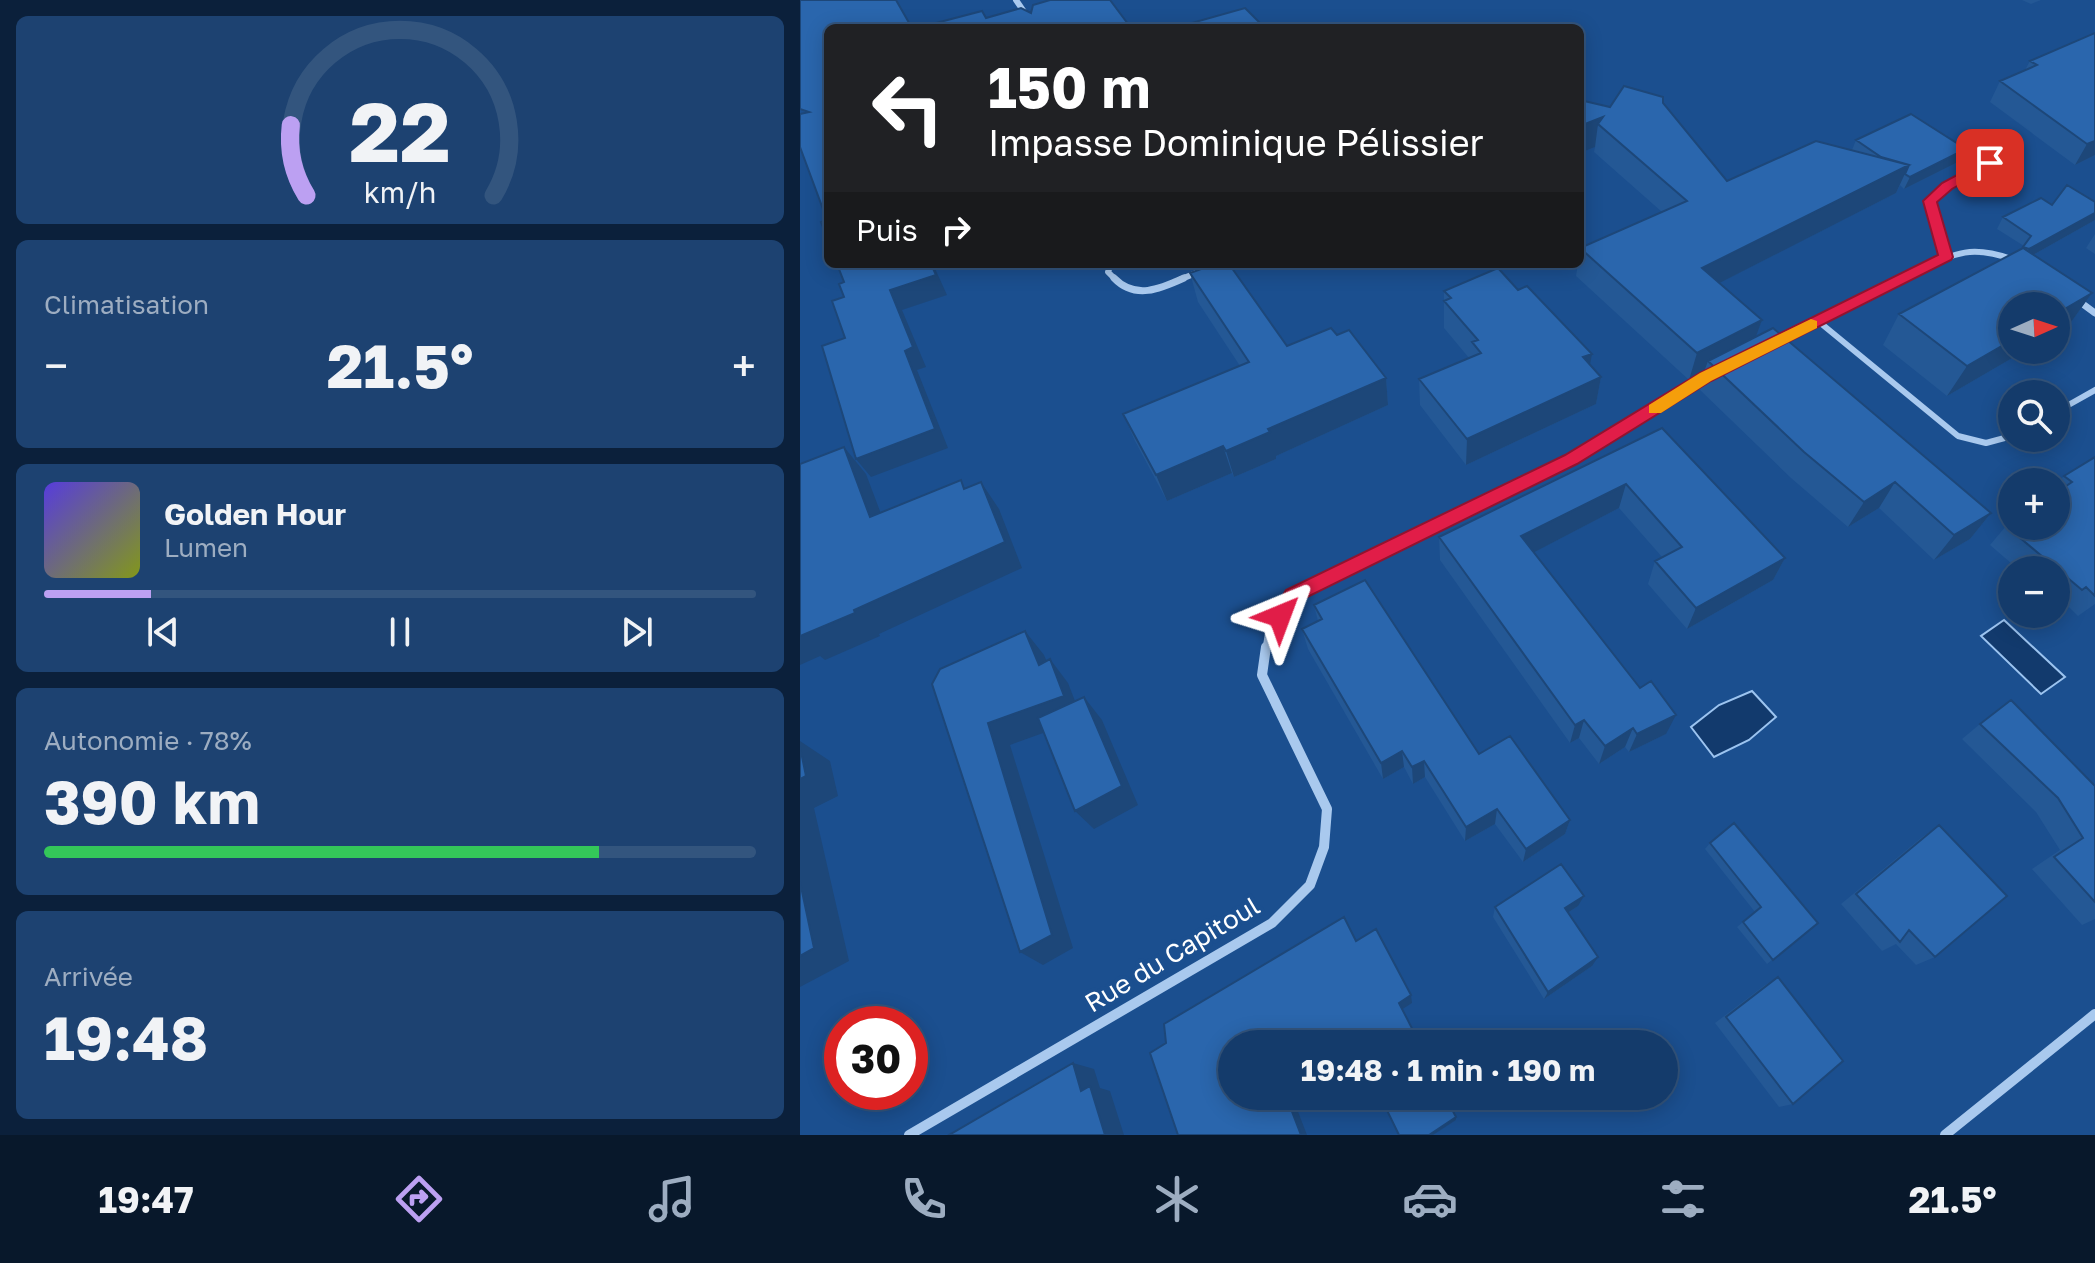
<!DOCTYPE html>
<html lang="fr">
<head>
<meta charset="utf-8">
<style>
  body { margin:0; font-family:"Golos Text",sans-serif; background:#1d4271; color:#f1f3f6; height:100vh; display:flex; flex-direction:column; font-size:30px; white-space:nowrap }
  * { box-sizing:border-box; margin:0 }
  p { font-size:26px; color:#9dadc1 }
  .icon { flex:none; width:44px; height:44px; fill:none; stroke:currentColor; stroke-width:2; stroke-linecap:round; stroke-linejoin:round }
  .map { position:relative; flex:1; overflow:hidden }
  .sheet { display:flex; flex-direction:column; gap:16px; padding:16px; background:#0b203b; width:800px }
  .sheet>* { flex:none }
  .hud { position:absolute; left:24px; top:24px; width:760px; height:244px; border-radius:12px; box-shadow:0 4px 20px #0003,0 0 0 2px #33557e; background:#202124; color:#fff; overflow:hidden }
  .needle { width:52px; rotate:87deg }
  .fabs { position:absolute; left:1198px; top:292px; display:grid; gap:16px }
  .fabs a { display:grid; place-items:center; width:72px; height:72px; border-radius:50%; background:#143b6b; box-shadow:0 4px 20px #0003,0 0 0 2px #33557e; font-size:40px }
  .speed { position:absolute; left:24px; top:1006px; display:flex; gap:16px; font-size:40px; font-weight:700; text-align:center }
  .speed>* { display:grid; place-content:center; width:104px; height:104px; border-radius:50%; background:#143b6b; box-shadow:0 4px 20px #0003,0 0 0 2px #33557e; line-height:1 }
  .speed .limit { border:12px solid #d22; background:#fff; color:#111 }
  .pin { position:absolute; display:grid; place-items:center; width:68px; height:68px; color:#fff; margin:-34px; border-radius:16px; box-shadow:0 4px 12px #0006 }
  .me { position:absolute; width:88px; margin:-44px; rotate:44deg; stroke-linejoin:round; filter:drop-shadow(0 0 6px #0008) }
  .turn { display:flex; align-items:center; gap:28px; height:168px; padding:0 32px; font-size:36px }
  .turn .icon { width:104px; height:104px; stroke-width:2.5 }
  .turn b { display:block; font-size:56px; line-height:68px }
  .then { display:flex; align-items:center; height:76px; padding:0 32px; background:#0003; gap:16px; font-size:30px }
  .big { font-size:60px; font-weight:700; line-height:1.1 }
  .sheet .card { flex:1; display:flex; flex-direction:column; justify-content:center; gap:12px; min-width:0; padding:0 28px; border-radius:12px; background:#1d4271 }
  .sheet .dial { align-items:center; gap:0 }
  .dial svg { height:208px; overflow:visible; fill:none; stroke:#33557e; stroke-width:7; stroke-linecap:round; text-anchor:middle }
  .dial text { fill:#f1f3f6; stroke:none }
  .song { display:flex; align-items:center; gap:24px }
  .cover { width:96px; height:96px; border-radius:12px; background:linear-gradient(135deg,hsl(250 70% 55%),hsl(70 70% 35%)) }
  .played { height:8px; border-radius:4px; background:linear-gradient(90deg,#bca0f2 15%,#33557e 15%) }
  .keys { display:flex; justify-content:space-around; direction:ltr }
  .heat { display:flex; justify-content:space-between; align-items:center; font-size:44px; direction:ltr }
  .charge { height:12px; border-radius:6px; background:linear-gradient(90deg,#34c759 78%,#33557e 0) }
  .trip { position:absolute; left:418px; top:1030px; width:460px; height:80px; border-radius:40px; background:#143b6b; box-shadow:0 4px 20px #0003,0 0 0 2px #33557e; font-weight:700; line-height:80px; text-align:center }
  .menu { display:flex; height:128px; justify-content:space-around; align-items:center; background:#08182b; color:#9dadc1 }
  .menu .icon { width:56px; height:56px }
  .menu .on { color:#bca0f2 }
  .menu b { font-size:36px; color:#f1f3f6 }
  main { display:flex; flex:1; min-height:0 }
  .map>svg:first-child { display:block }
  .water { fill:#123a6d; stroke:#9cc4f0; stroke-width:2 }
  .lines { fill:none; stroke-linecap:round; stroke-linejoin:round }
  .service { stroke:#a9c9ee; stroke-width:6 }
  .minor-far2 { stroke:#a9c9ee; stroke-width:6 }
  .minor-far1 { stroke:#a9c9ee; stroke-width:7 }
  .minor { stroke:#a9c9ee; stroke-width:10 }
  .wall { fill:#245895 }
  .shaded-wall { fill:#1d4779 }
  .building { fill:#2a66ad; stroke:#1d4779; stroke-width:2 }
  .route { fill:#e11d48; stroke:#92132f; stroke-width:2 }
  .slow { fill:#f59e0b }
  .labels { text-anchor:middle; dominant-baseline:central; stroke-width:8; stroke-linejoin:round; paint-order:stroke }
  .street-label { font-size:26px; fill:#fff; stroke:#1b4f8f }
</style>
</head>
<body>
<main>
<section class="sheet">
<div class="card dial"><svg viewBox="0 0 100 80">
<path d="M14 69A42 42 0 1 1 86 69"/>
<path d="M14 69A42 42 0 0 1 8 42" stroke="#bca0f2"/>
<text x="50" y="56" font-size="32" font-weight="700">22</text>
<text x="50" y="72" font-size="11">km/h</text>
</svg></div>
<div class="card"><p>Climatisation</p>
<div class="heat"><a>−</a><b class="big">21.5°</b><a>+</a></div>
</div>
<div class="card">
<div class="song"><i class="cover"></i><div><b>Golden Hour</b><p>Lumen</p></div></div>
<div class="played"></div>
<div class="keys"><svg class="icon" aria-label="previous" viewBox="0 0 24 24"><path d="M18 5L8 12l10 7zM5 5v14"/></svg><svg class="icon" aria-label="pause" viewBox="0 0 24 24"><path d="M8 5v14M16 5v14"/></svg><svg class="icon" aria-label="next" viewBox="0 0 24 24"><path d="M6 5l10 7-10 7zM19 5v14"/></svg></div>
</div>
<div class="card"><p>Autonomie · 78%</p><b class="big">390 km</b><div class="charge"></div></div>
<div class="card"><p>Arrivée</p><b class="big">19:48</b></div>
</section>
<div class="map">
<svg width="1295" height="1135" viewBox="0 0 1295 1135">
  <rect width="100%" height="100%" fill="#1b4f8f"/>
  <path class="water" d="M1204,620l61,57 -24,17 -60,-58z
    M952,691l24,26 -27,23 -35,17 -23,-30 28,-22z"/>
  <g class="lines">
    <path class="service" d="M1018,321l140,115 28,7 26,-7
      M1256,412l39,-22"/>
    <path class="minor-far2" d="M216,0l19,28
      M1146,257l-16,-56 17,-15 65,-35
      M311,264l-3,8 8,8
      M379,280l22,-9 -4,-7
      M1102,280c47,-22 60,-39 112,-20"/>
    <path class="minor-far1" d="M314,278c21,22 46,11 70,0
      M1276,299l19,14
      M975,343l132,-65
      M466,649l2,-13 24,-41 279,-136 138,-84"/>
    <path class="minor" d="M109,1135l363,-212 38,-38 14,-38 3,-38 -65,-134 4,-28
      M1145,1135l150,-121"/>
  </g>
  <path class="wall" d="M1222,0h19l-10,4z
    M1295,33v122l-20,10 -85,-63 10,-21 25,-11 5,-9z
    M863,103l64,78 125,-31 4,-10 104,21 -56,28 -4,-4 -4,8 -177,90 43,37 -7,17 236,176 -21,26 -36,21 -55,-52 -31,19 -57,-49 -92,-89 5,-17 -15,8 -113,-104 2,-12h2v-16l82,-36 -68,-60 1,-5 -15,6 30,-46z
    M1252,205l43,15 -62,35 59,38 -23,32 -13,7v-26l-44,44h14l-79,46 -64,-51 16,-31 124,-66 1,-2 -27,-17 6,-12z
    M1295,234v20l-9,-6z
    M390,273l97,73 50,-11 49,43 2,27 -112,51v3l-42,18 -2,-4 -65,28 -32,-60 -12,-27 117,-48 -42,-64z
    M644,291l146,74 11,12 -5,27 -130,61 -46,-60 -1,-26 50,-21 -25,-30z
    M862,428l123,130 -12,22 -86,49 -39,-45 7,-23 7,-4 -43,-49 -85,44 132,182 -37,18 -4,-5 -26,17 -20,-26 -9,5 -130,-183 -1,-23z
    M1295,457v147l-17,12 -11,-11 -4,3 -7,-6v-32h-37l-29,-25 16,-19h50v-41l8,-9z
    M514,605l165,149 91,66 -5,14 -42,28 -28,-38 -30,17 -40,-64 -12,7 -9,-17 -21,12 -75,-130 -6,-20 16,-8z
    M1180,724l115,62v133l-13,6 -50,-56 28,-19 -24,-38 -74,-73z
    M1139,825l-4,132 -19,8 -20,-21 -14,7 -41,-47 80,-66z
    M910,843l108,80 -51,41 -30,-37 18,-15 -50,-63z
    M778,906l-10,7 24,53 -48,33 -51,-82 2,-10z
    M978,977l15,127 -14,3 -64,-84 50,-38z"/>
  <path class="shaded-wall" d="M803,117l-5,7 -3,23 -15,6v-27z
    M1295,141v14l-20,10 12,-21z
    M1166,149l-6,12 -56,28 6,-12z
    M1109,165l-13,28 -202,103 8,-28z
    M1295,213v7l-73,41 7,-12z
    M131,264h2l14,31 -45,15 24,57 -9,3 31,78 -77,29 -15,-18 49,-108 -15,-61z
    M1292,293l-23,32 -13,7v-18z
    M962,320l-10,27 -44,14 -4,11 -15,8 8,-27z
    M1212,340v10h14l-79,46 20,-30z
    M792,354l-5,27 -4,-24z
    M801,377l-5,27 -130,61 1,-26z
    M586,378l2,27 -112,51v3l-42,18 -8,-26 42,-22z
    M423,446l9,27 -65,28 -11,-26z
    M44,447l22,27 26,69 -22,-26z
    M181,482l18,27 23,59 -143,66 1,2 -55,24 -5,-4 -20,9v-31l54,-24z
    M1095,482l-16,26 -31,19 16,-25z
    M826,484l-7,24 -100,52 2,-24z
    M1191,513l-21,26 -36,21 20,-25z
    M985,558l-12,22 -86,49 9,-21z
    M225,631l19,24 14,33 -19,-23z
    M250,659l18,24 14,36 -72,26 63,203 -30,17 -23,-13 -32,-229z
    M284,697l18,23 36,85 -44,24 -19,-18z
    M876,715l-10,19 -37,18 8,-18z
    M784,720l-5,18 -9,5 5,-18z
    M833,728l-8,19 -26,17 6,-18z
    M0,741l30,20 8,35 -24,12 35,153 -49,26z
    M602,751l2,16 -21,12 -2,-16z
    M624,761l1,16 -12,7 -1,-17z
    M697,809l-2,15 -30,17 1,-14z
    M770,820l-5,14 -42,28 3,-13z
    M784,896l-6,10 -18,12 5,-10z
    M798,957l-6,9 -48,33 4,-7z
    M611,995l1,8 -11,7 -2,-7z
    M550,1033l4,6 -7,5h-14z
    M273,1063l21,6 6,19 10,3 14,44h-19l-24,-44z
    M486,1096h6l15,39h-6z
    M656,1117v3l-23,15h-4z"/>
  <path class="building" d="M0,0h96l16,28h-84v212l-7,-18 6,-2 -27,-73v-33l9,-2 -9,-3z
    M250,0h60l21,28h-214l65,-17 4,7 35,-10 10,5 2,-8z
    M445,8l20,20h-91z
    M1295,33v108l-8,3 -87,-63 37,-16 -7,-4z
    M824,86l39,11v6l64,78 89,-40 93,24 -207,103 60,52 -65,33 -117,-105 107,-47 -89,-77 5,-7 -23,9v-26l30,7z
    M1111,114l55,35 -56,28 -5,-3 4,-9 -28,-8 -25,-17z
    M1267,185l28,17v11l-66,36 -6,-2 8,-11 -28,-19 38,-19 11,7z
    M1223,248l69,45 -36,21v-8h-44v34l-45,26 -68,-52z
    M37,264h94l5,11 -46,15 23,57 -8,4 30,78 -79,30 -34,-113 23,-8 -13,-37 12,-4 -5,-13 5,-2z
    M415,264h14l58,82 44,-18 6,7 12,-5 37,48 -118,51 2,3 -44,19 -3,-5 -67,29 -33,-61 126,-52 -59,-89z
    M698,268l20,22 9,-4 65,68 -9,3 18,20 -134,62 -48,-60 62,-26 -9,-11 6,-2 -34,-39 7,-3 -7,-7z
    M973,328l218,185 -37,22 -59,-53 -31,20 -60,-50 -96,-91z
    M862,428l123,130 -89,50 -41,-47 27,-14 -56,-63 -105,52 119,152 11,-7 25,34 -39,19 -4,-6 -28,18 -21,-26 -9,5 -136,-188z
    M44,447l26,70 91,-37 3,9 17,-7 24,60 -151,68 1,3 -55,23v-172z
    M1295,457v139l-9,-9 -4,3 -76,-64 6,-4v4h44v-33l16,-11 -8,-6z
    M565,580l114,174 31,-18 60,84 -44,29 -29,-40 -31,18 -42,-66 -12,6 -10,-16 -21,12 -79,-134 20,-10 -8,-14z
    M225,631l14,34 11,-6 14,37 -76,27 64,212 -32,17 -88,-268 8,-15z
    M284,697l38,89 -47,25 -37,-93z
    M1211,700l84,86v116l-41,-45 29,-19 -25,-40 -78,-74z
    M0,747l6,29 -6,3z
    M934,823l84,100 -45,37 -30,-38 18,-15 -51,-64z
    M1139,825l68,71 -72,61 -26,-27 -9,12 -44,-48z
    M761,864l23,32 -19,12 33,49 -50,35 -53,-85z
    M0,882l14,66 -14,8z
    M544,917l12,24 20,-12 35,66 -12,8 21,41h-65l-5,-11 -17,11h-101v52h54l15,39h-123l-28,-82 16,-10 -2,-19z
    M978,977l65,84 -50,43 -67,-87z
    M273,1063l8,28 9,-5 15,49h-156z
    M580,1096h65l11,21 -27,18h-30z"/>
  <path class="route" d="M1185,160l12,3 -45,26 -15,13 16,55 -2,3 -240,121 -134,83 -278,137 -12,21h-14l-2,-6 15,-26 279,-135 135,-82 238,-118 -15,-54 19,-18z"/>
  <path class="slow" d="M1011,319l6,2v7l-106,53 -50,32h-12v-8l51,-32z"/>
  <g class="labels">
    <g class="street-label">
      <text transform="translate(372 954) rotate(-31)">Rue du Capitoul</text>
    </g>
  </g>
</svg>
<div class="fabs">
<a><svg class="needle" viewBox="-14 -14 28 28"><path d="M0-13l5 13h-10z" fill="#e53935"/><path d="M0 13l5-13h-10z" fill="#9dadc1"/></svg></a>
<a><svg class="icon" aria-label="search" viewBox="0 0 24 24"><circle cx="10" cy="10" r="6"/><path d="M15 15l6 6"/></svg></a>
<a>+</a>
<a>−</a>
</div>
<div class="speed"><div class="limit">30</div></div>
<div class="pin" style="left:1190px;top:163px;background:#d93025"><svg class="icon" aria-label="arrive" viewBox="0 0 24 24"><path d="M6 21V4h12l-3 4 3 4H6"/></svg></div>
<svg class="me" style="left:480px;top:616px" viewBox="-20 -20 40 40"><path d="M0-17L14 15 0 8-14 15z" fill="#e11d48" stroke="#fff" stroke-width="4"/></svg>
<div class="trip">19:48 · 1 min · 190 m</div>
<div class="hud">
<div class="turn"><svg class="icon" aria-label="left" viewBox="0 0 24 24"><path d="M17 20v-9H6M10 6l-5 5 5 5"/></svg><div><b>150 m</b>Impasse Dominique Pélissier</div></div>
<div class="then">Puis<svg class="icon" aria-label="right" viewBox="0 0 24 24"><path d="M7 20v-9h11M14 6l5 5-5 5"/></svg></div>
</div>
</div>
</main>
<nav class="menu">
<b>19:47</b>
<svg class="icon on" aria-label="directions" viewBox="0 0 24 24"><path d="M12 3l9 9-9 9-9-9zM9 14v-3h6M13 9l2 2-2 2"/></svg>
<svg class="icon" aria-label="music" viewBox="0 0 24 24"><path d="M9 18V5l10-2v13"/><circle cx="6" cy="18" r="3"/><circle cx="16" cy="16" r="3"/></svg>
<svg class="icon" aria-label="phone" viewBox="0 0 24 24"><path d="M5 4h4l2 5-3 2q2 4 5 5l2-3 5 2v4C11 20 4 13 5 4z"/></svg>
<svg class="icon" aria-label="climate" viewBox="0 0 24 24"><path d="M12 3v18M4 7l16 10M4 17L20 7"/></svg>
<svg class="icon" aria-label="car" viewBox="0 0 24 24"><path d="M5 17H2v-5l4-1 3-4h7l3 4 3 1v5h-3M9 17h6M6 11h13"/><circle cx="7" cy="17" r="2"/><circle cx="17" cy="17" r="2"/></svg>
<svg class="icon" aria-label="filters" viewBox="0 0 24 24"><path d="M4 7h16M4 17h16"/><circle cx="9" cy="7" r="2"/><circle cx="15" cy="17" r="2"/></svg>
<b>21.5°</b>
</nav>
</body>
</html>
